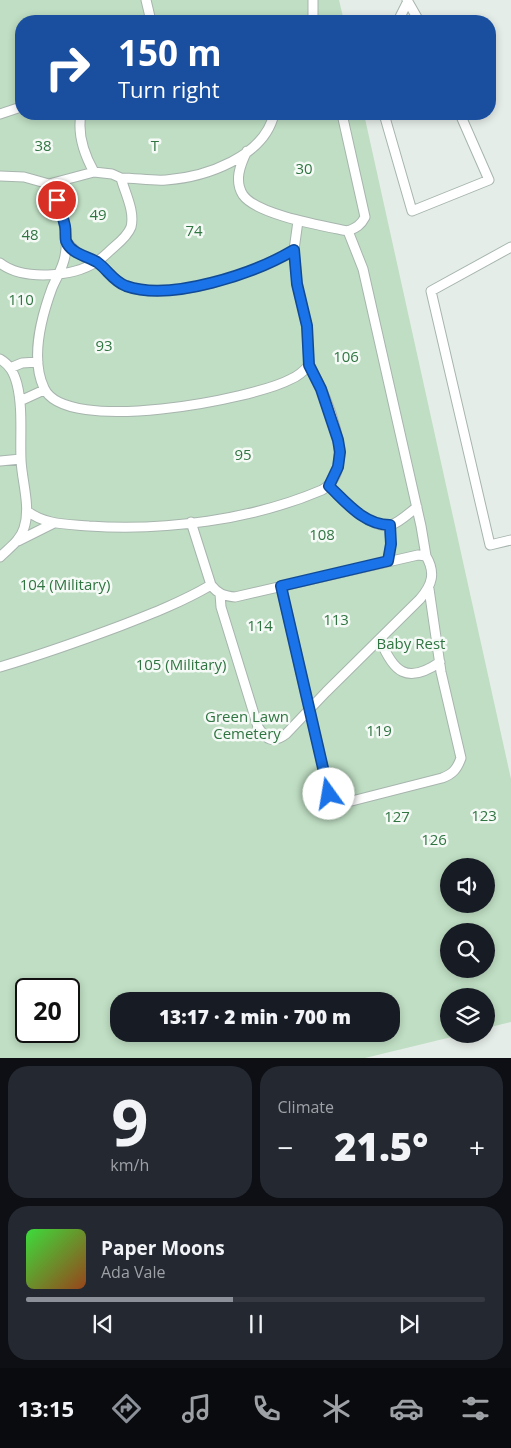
<!DOCTYPE html>
<html lang="en">
<head>
<meta charset="utf-8">
<style>
  body { margin:0; font-family:"Open Sans",sans-serif; background:#242831; color:#f1f3f6; height:100vh; display:flex; flex-direction:column; font-size:19px; white-space:nowrap }
  * { box-sizing:border-box; margin:0 }
  p { font-size:16px; color:#9ea1a6 }
  .icon { flex:none; width:28px; height:28px; fill:none; stroke:currentColor; stroke-width:2; stroke-linecap:round; stroke-linejoin:round }
  .map { position:relative; height:1058px; overflow:hidden }
  .drawer { display:flex; flex-direction:column; gap:8px; padding:8px; background:#0d0f14; flex:1 }
  .drawer>* { flex:none }
  .guide { position:absolute; left:15px; top:15px; width:481px; height:105px; border-radius:20px; box-shadow:0 2px 8px #0003; background:#1a4fa0; color:#fff; overflow:hidden }
  .controls { position:absolute; left:440px; top:858px; display:grid; gap:10px }
  .controls a { display:grid; place-items:center; width:55px; height:55px; border-radius:50%; background:#171b24; box-shadow:0 2px 8px #0003; font-size:25px }
  .speed { position:absolute; left:15px; top:978px; display:flex; gap:10px; font-size:25px; font-weight:700; text-align:center }
  .speed>* { display:grid; place-content:center; width:65px; height:65px; border-radius:50%; background:#171b24; box-shadow:0 2px 8px #0003; line-height:1 }
  .speed .limit { border:2px solid #111; border-radius:8px; background:#fff; color:#111 }
  .pin { position:absolute; display:grid; place-items:center; width:42px; height:42px; color:#fff; margin:-21px; border:2px solid #fff; border-radius:50%; box-shadow:0 1px 5px #0007 }
  .me { position:absolute; width:55px; margin:-28px; rotate:347deg; stroke-linejoin:round; filter:drop-shadow(0 0 4px #0008) }
  .turn { display:flex; align-items:center; gap:18px; height:105px; padding:0 20px; font-size:22px }
  .turn .icon { width:65px; height:65px; stroke-width:2.5 }
  .turn b { display:block; font-size:35px; line-height:42px }
  .big { font-size:38px; font-weight:800; line-height:1.1 }
  .drawer .widget { flex:1; display:flex; flex-direction:column; justify-content:center; gap:8px; min-width:0; padding:0 18px; border-radius:20px; background:#242831 }
  .drawer .dial { align-items:center; gap:0 }
  .dial b { font-size:65px; line-height:1 }
  .song { display:flex; align-items:center; gap:15px }
  .cover { width:60px; height:60px; border-radius:8px; background:linear-gradient(135deg,hsl(120 70% 55%),hsl(20 70% 35%)) }
  .played { height:5px; border-radius:2px; background:linear-gradient(90deg,#8c9099 45%,#363941 45%) }
  .keys { display:flex; justify-content:space-around; direction:ltr }
  .heat { display:flex; justify-content:space-between; align-items:center; font-size:28px; direction:ltr }
  .drawer .tiles { flex:1; display:grid; gap:8px; grid-template-columns:1fr 1fr }
  .widget:last-child { grid-column:span 2 }
  .trip { position:absolute; left:110px; top:992px; width:290px; height:50px; border-radius:20px; background:#171b24; box-shadow:0 2px 8px #0003; font-weight:800; line-height:50px; text-align:center }
  .dock { display:flex; height:80px; justify-content:space-around; align-items:center; background:#090b0e; color:#9ea1a6 }
  .dock .icon { width:35px; height:35px }
  .dock .active { color:#8c9099 }
  .dock b { font-size:22px; color:#f1f3f6 }
  .map>svg:first-child { display:block }
  .green { fill:#bfdec3; fill-rule:evenodd }
  .lines { fill:none; stroke-linecap:round; stroke-linejoin:round }
  .minor-casing { stroke:#a7b5ae; stroke-width:11 }
  .minor { stroke:#fff; stroke-width:9 }
  .route-casing { stroke:#114b97; stroke-width:12 }
  .route { stroke:#1a73e8; stroke-width:9 }
  .labels { text-anchor:middle; dominant-baseline:central; stroke-width:5; stroke-linejoin:round; paint-order:stroke }
  .park-label { font-size:15px; fill:#307541; stroke:#f5faf7 }
</style>
</head>
<body>
<div class="map">
<svg width="511" height="1058" viewBox="0 0 511 1058">
  <rect width="100%" height="100%" fill="#e5ede8"/>
  <path class="green" d="M0,0h339l5,21h-323v93h343l147,665v243l-25,6v-32h-37v38h15l-99,24h-365zM449,866h37v38h-37zM449,931h37v38h-37zM26,989h43v42h-43zM119,1001h272v33h-272z"/>
  <g class="lines">
    <g class="minor-casing">
      <path id="minor" d="M146,0l5,21
        M407,0l12,21
        M311,21l2,-6v-15
        M398,21l10,-20
        M0,114l21,-7
        M81,114c-4,21 3,40 13,58
        M384,114l28,97 77,-31 -29,-66
        M247,151c-7,14 -13,30 -4,44 14,20 81,31 105,36 8,-3 13,-6 17,-14l-23,-103
        M0,176l24,1 25,7 45,-12 18,2 9,4c4,15 14,33 10,49 -3,8 -11,15 -17,20 -6,5 -11,11 -18,15 -23,15 -73,19 -96,1
        M121,178c15,0 30,3 45,2 40,-3 98,-23 108,-66
        M49,184c11,22 21,47 16,72 -2,12 -9,22 -13,32 -11,30 -22,70 -8,100 21,48 210,11 247,-9 7,-3 13,-8 18,-14l-2,-39 -10,-42 -3,-34c-40,23 -123,53 -168,36 -13,-5 -18,-16 -29,-24 -3,-2 -8,-2 -11,-4 -8,-4 -14,-10 -20,-17
        M348,231l15,38 58,257 5,30
        M511,247l-80,44 59,254 21,-5
        M294,250l4,-29
        M0,359c10,6 14,14 17,25 6,24 3,51 4,76 1,22 10,47 3,68 -4,13 -15,20 -24,29
        M10,368l12,-5 16,-1
        M20,401l24,-11
        M0,461l21,-2
        M329,486c13,12 42,45 62,39 9,-3 18,-12 26,-18
        M27,511c18,14 40,13 62,15 76,5 163,-6 233,-36 38,-22 3,-97 -13,-125
        M191,522l20,63c7,9 13,11 24,12l183,-42 8,1c10,17 6,29 -6,43l-94,93 -40,42c-13,10 -20,6 -28,-7l-37,-120 -1,-13
        M18,541l36,-18
        M388,561l3,-17 -2,-19
        M281,586l48,208 5,6 6,4 102,-26c11,-4 15,-9 19,-20l-20,-86 -12,-83
        M380,639c13,33 27,46 60,23
        M0,667c40,-12 80,-26 120,-41 31,-12 62,-24 91,-41"/>
    </g>
    <use href="#minor" class="minor"/>
  </g>
  <g class="lines">
    <g class="route-casing">
      <path id="route" d="M57,200c3,9 6,17 8,26 1,5 0,11 1,15 5,13 21,15 31,21 11,8 16,19 29,24 45,16 129,-13 168,-36l3,34 10,42 2,39 12,24 17,51 2,12 -2,15 -9,19c17,16 35,39 61,39l1,19 -3,17 -107,25 48,208"/>
    </g>
    <use href="#route" class="route"/>
  </g>
  <g class="labels">
    <g class="park-label">
      <text x="43" y="145">38</text>
      <text x="155" y="145">T</text>
      <text x="304" y="168">30</text>
      <text x="98" y="214">49</text>
      <text x="194" y="230">74</text>
      <text x="30" y="234">48</text>
      <text x="21" y="299">110</text>
      <text x="104" y="345">93</text>
      <text x="346" y="356">106</text>
      <text x="243" y="454">95</text>
      <text x="322" y="534">108</text>
      <text x="65" y="584">104 (Military)</text>
      <text x="336" y="619">113</text>
      <text x="260" y="625">114</text>
      <text x="411" y="643">Baby Rest</text>
      <text x="181" y="664">105 (Military)</text>
      <text x="247" y="716">Green Lawn<tspan x="247" dy="17">Cemetery</tspan></text>
      <text x="379" y="730">119</text>
      <text x="484" y="815">123</text>
      <text x="397" y="816">127</text>
      <text x="434" y="839">126</text>
    </g>
  </g>
</svg>
<div class="controls">
<a><svg class="icon" aria-label="sound" viewBox="0 0 24 24"><path d="M4 9h4l5-4v14l-5-4H4zM17 9q2 3 0 6"/></svg></a>
<a><svg class="icon" aria-label="search" viewBox="0 0 24 24"><circle cx="10" cy="10" r="6"/><path d="M15 15l6 6"/></svg></a>
<a><svg class="icon" aria-label="layers" viewBox="0 0 24 24"><path d="M12 4l9 5-9 5-9-5zM3 14l9 5 9-5"/></svg></a>
</div>
<div class="speed"><div class="limit">20</div></div>
<div class="pin" style="left:57px;top:200px;background:#d93025"><svg class="icon" aria-label="arrive" viewBox="0 0 24 24"><path d="M6 21V4h12l-3 4 3 4H6"/></svg></div>
<svg class="me" style="left:329px;top:794px" viewBox="-20 -20 40 40"><circle r="19" fill="#fff"/><path d="M0-13L10 11 0 6-10 11z" fill="#1a73e8"/></svg>
<div class="trip">13:17 · 2 min · 700 m</div>
<div class="guide">
<div class="turn"><svg class="icon" aria-label="right" viewBox="0 0 24 24"><path d="M7 20v-9h11M14 6l5 5-5 5"/></svg><div><b>150 m</b>Turn right</div></div>
</div>
</div>
<section class="drawer">
<div class="tiles">
<div class="widget dial"><b>9</b><p>km/h</p></div>
<div class="widget"><p>Climate</p>
<div class="heat"><a>−</a><b class="big">21.5°</b><a>+</a></div>
</div>
<div class="widget">
<div class="song"><i class="cover"></i><div><b>Paper Moons</b><p>Ada Vale</p></div></div>
<div class="played"></div>
<div class="keys"><svg class="icon" aria-label="previous" viewBox="0 0 24 24"><path d="M18 5L8 12l10 7zM5 5v14"/></svg><svg class="icon" aria-label="pause" viewBox="0 0 24 24"><path d="M8 5v14M16 5v14"/></svg><svg class="icon" aria-label="next" viewBox="0 0 24 24"><path d="M6 5l10 7-10 7zM19 5v14"/></svg></div>
</div>
</div>
</section>
<nav class="dock">
<b>13:15</b>
<svg class="icon active" aria-label="directions" viewBox="0 0 24 24"><path d="M12 3l9 9-9 9-9-9zM9 14v-3h6M13 9l2 2-2 2"/></svg>
<svg class="icon" aria-label="music" viewBox="0 0 24 24"><path d="M9 18V5l10-2v13"/><circle cx="6" cy="18" r="3"/><circle cx="16" cy="16" r="3"/></svg>
<svg class="icon" aria-label="phone" viewBox="0 0 24 24"><path d="M5 4h4l2 5-3 2q2 4 5 5l2-3 5 2v4C11 20 4 13 5 4z"/></svg>
<svg class="icon" aria-label="climate" viewBox="0 0 24 24"><path d="M12 3v18M4 7l16 10M4 17L20 7"/></svg>
<svg class="icon" aria-label="car" viewBox="0 0 24 24"><path d="M5 17H2v-5l4-1 3-4h7l3 4 3 1v5h-3M9 17h6M6 11h13"/><circle cx="7" cy="17" r="2"/><circle cx="17" cy="17" r="2"/></svg>
<svg class="icon" aria-label="filters" viewBox="0 0 24 24"><path d="M4 7h16M4 17h16"/><circle cx="9" cy="7" r="2"/><circle cx="15" cy="17" r="2"/></svg>
</nav>
</body>
</html>
